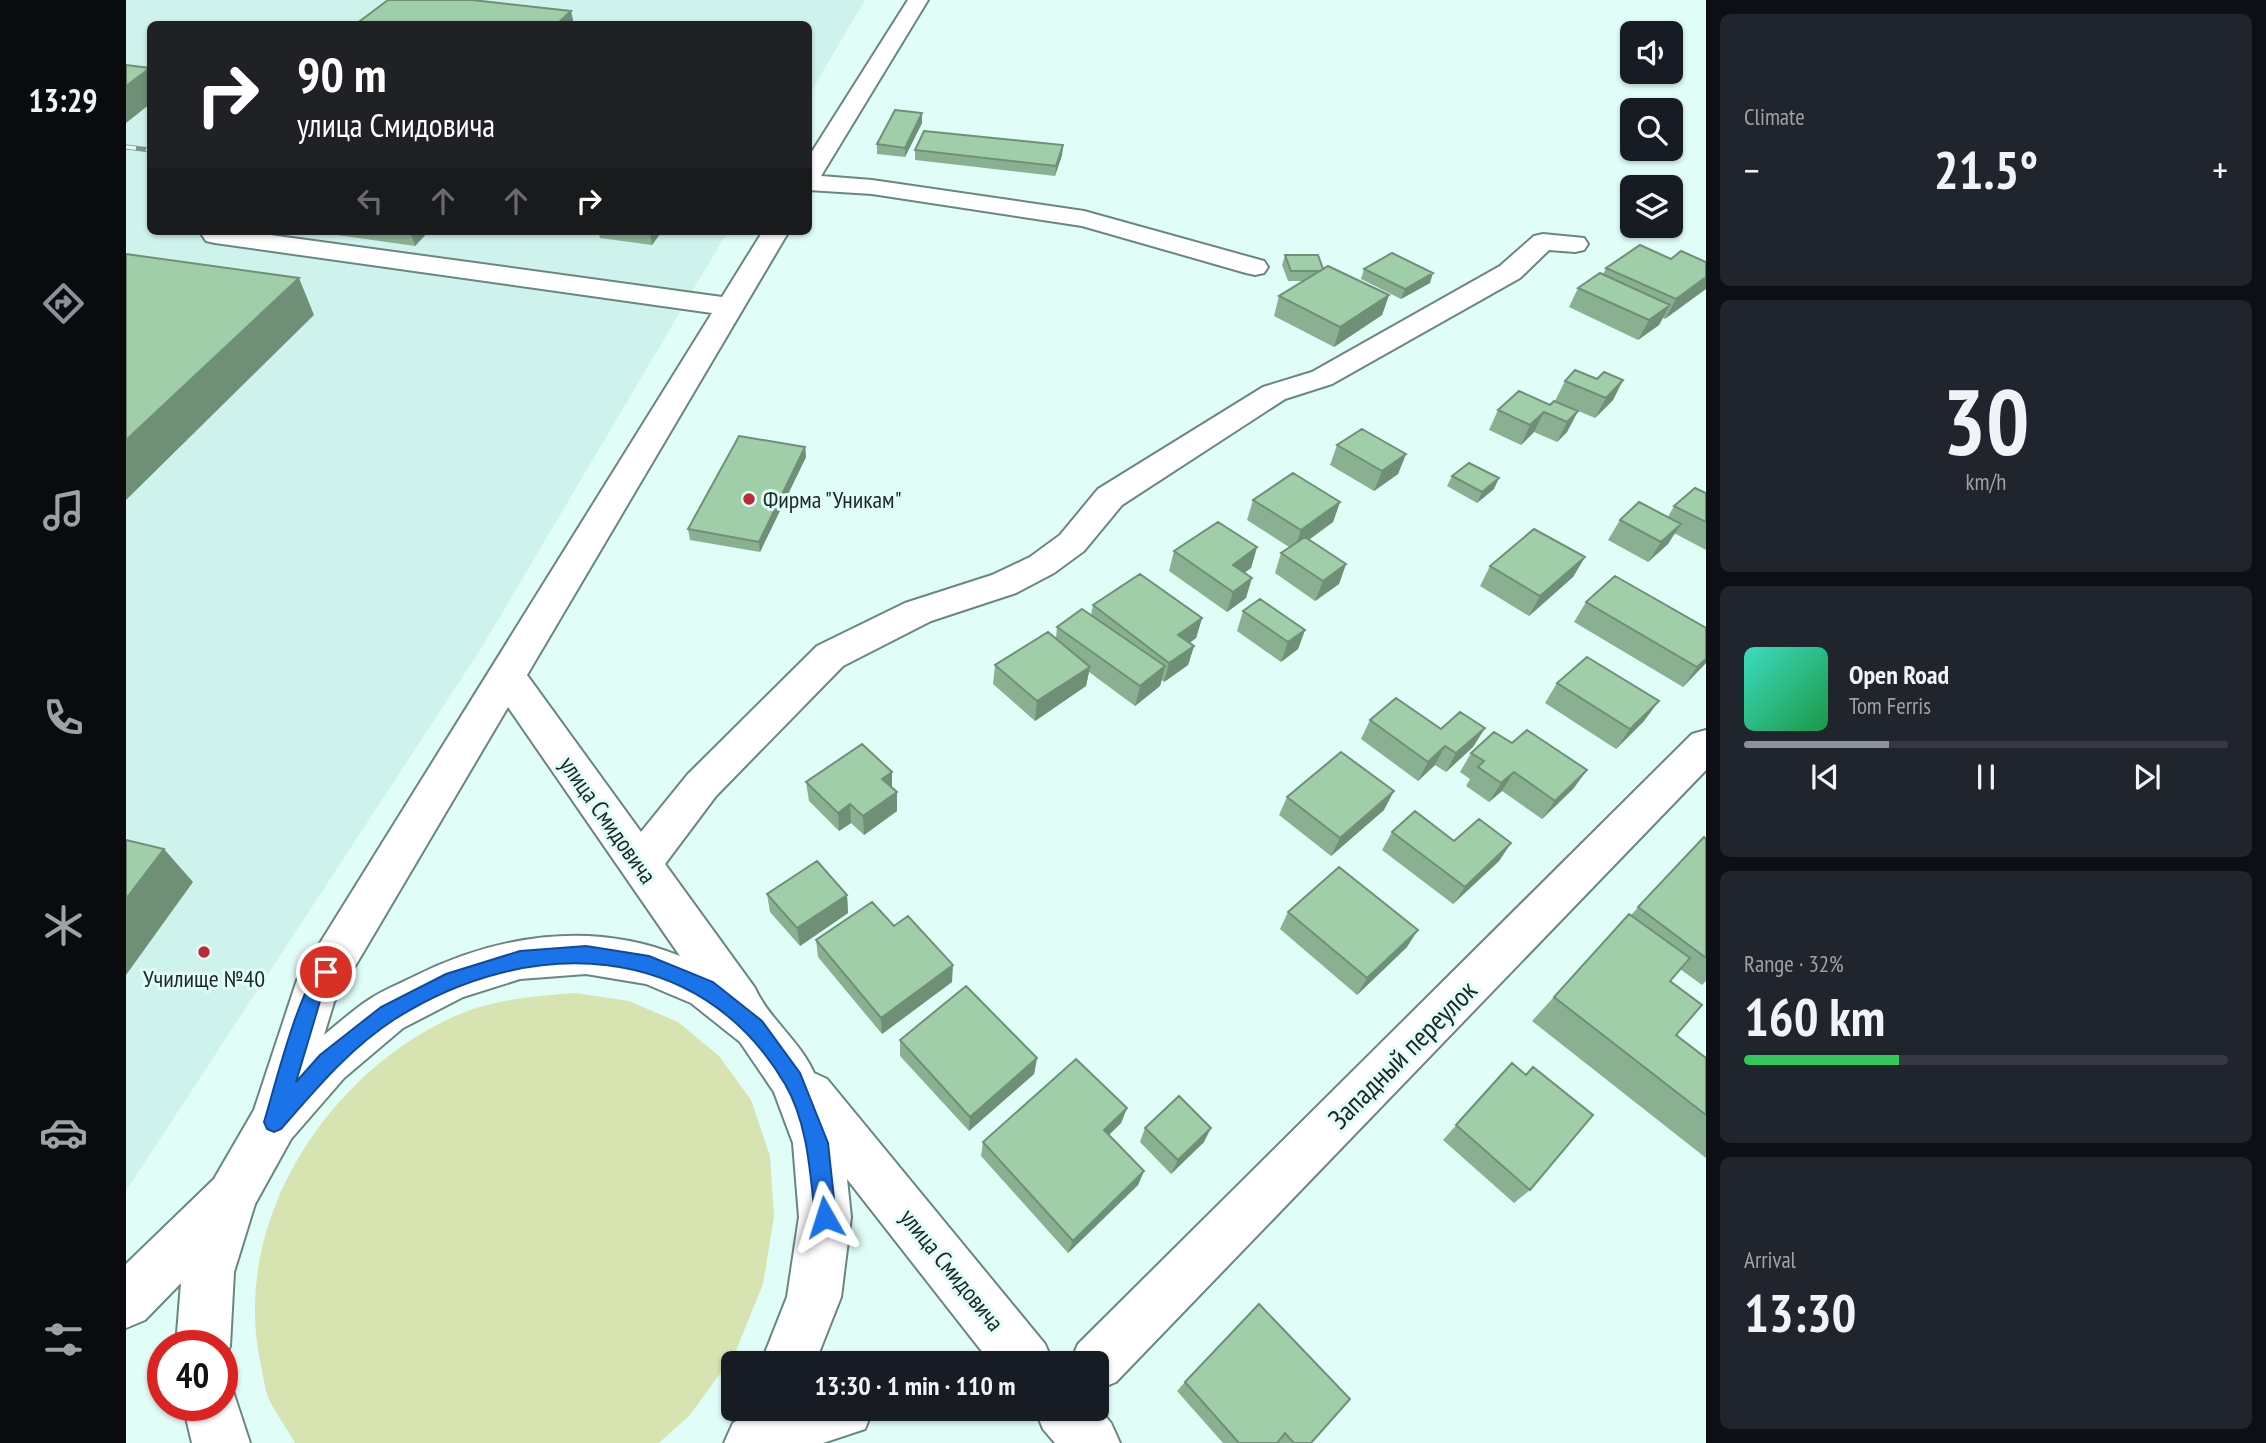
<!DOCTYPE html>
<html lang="en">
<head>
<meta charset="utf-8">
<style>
  body { margin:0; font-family:"PT Sans Narrow",sans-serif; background:#20242c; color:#f1f3f6; height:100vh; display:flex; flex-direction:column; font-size:26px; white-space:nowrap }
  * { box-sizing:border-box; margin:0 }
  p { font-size:23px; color:#9ea1a6 }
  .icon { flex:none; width:38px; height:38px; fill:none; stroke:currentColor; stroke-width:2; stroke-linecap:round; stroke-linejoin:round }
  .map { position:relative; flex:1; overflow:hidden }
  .drawer { display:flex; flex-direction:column; gap:14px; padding:14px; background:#0d0f14; width:560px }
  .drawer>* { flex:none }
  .banner { position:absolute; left:21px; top:21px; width:665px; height:214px; border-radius:10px; box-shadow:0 2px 5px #0004; background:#202124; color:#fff; overflow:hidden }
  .fabs { position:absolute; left:1494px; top:21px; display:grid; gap:14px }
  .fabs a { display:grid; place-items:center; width:63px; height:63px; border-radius:10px; background:#171b24; box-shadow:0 2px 5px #0004; font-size:35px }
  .speed { position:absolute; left:21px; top:1330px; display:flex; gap:14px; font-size:35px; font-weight:700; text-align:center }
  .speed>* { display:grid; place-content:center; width:91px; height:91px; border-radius:50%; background:#171b24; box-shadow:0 2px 5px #0004; line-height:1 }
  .speed .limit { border:10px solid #d22; background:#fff; color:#111 }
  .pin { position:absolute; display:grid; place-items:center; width:60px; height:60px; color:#fff; margin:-30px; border:4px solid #fff; border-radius:50%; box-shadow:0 2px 7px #0007 }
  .me { position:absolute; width:77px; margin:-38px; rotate:354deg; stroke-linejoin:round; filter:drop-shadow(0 0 5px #0008) }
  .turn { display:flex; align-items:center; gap:24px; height:147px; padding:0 35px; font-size:32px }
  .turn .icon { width:91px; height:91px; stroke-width:2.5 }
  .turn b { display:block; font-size:49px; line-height:60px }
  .lanes { display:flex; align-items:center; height:66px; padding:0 35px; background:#0003; justify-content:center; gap:35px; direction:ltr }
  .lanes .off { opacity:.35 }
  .big { font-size:52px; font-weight:600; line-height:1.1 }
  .drawer .widget { flex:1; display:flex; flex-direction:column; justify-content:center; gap:10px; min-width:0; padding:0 24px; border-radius:10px; background:#20242c }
  .drawer .dial { align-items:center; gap:0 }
  .dial b { font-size:91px; line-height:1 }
  .song { display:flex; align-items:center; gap:21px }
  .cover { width:84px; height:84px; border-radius:10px; background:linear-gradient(135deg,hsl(170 70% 55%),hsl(140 70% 35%)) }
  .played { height:7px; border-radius:4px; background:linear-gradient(90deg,#8c9099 30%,#363941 30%) }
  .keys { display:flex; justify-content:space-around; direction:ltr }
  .heat { display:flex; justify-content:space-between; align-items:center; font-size:38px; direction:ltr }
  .charge { height:10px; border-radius:5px; background:linear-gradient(90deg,#34c759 32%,#363941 0) }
  .trip { position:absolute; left:595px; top:1351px; width:388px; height:70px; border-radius:10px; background:#171b24; box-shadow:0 2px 5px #0004; font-weight:600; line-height:70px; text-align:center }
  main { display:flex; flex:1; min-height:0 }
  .menu { display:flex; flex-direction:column; width:126px; justify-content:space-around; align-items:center; background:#090b0e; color:#9ea1a6 }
  .menu .icon { width:49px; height:49px }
  .menu .on { color:#8c9099 }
  .menu b { font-size:32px; color:#f1f3f6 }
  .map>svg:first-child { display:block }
  .built { fill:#cef3ed }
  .green { fill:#d7e3b1 }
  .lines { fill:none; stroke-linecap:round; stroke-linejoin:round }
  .minor-casing { stroke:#6b8580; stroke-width:4 }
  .minor { fill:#fff; fill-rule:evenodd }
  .rail-casing { stroke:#7e918d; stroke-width:5 }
  .rail { stroke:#e1fdf8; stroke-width:3.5; stroke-dasharray:10; stroke-linecap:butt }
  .wall { fill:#89b191 }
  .shaded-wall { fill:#6f9076 }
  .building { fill:#9fcea9; stroke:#6f9076; stroke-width:2 }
  .route { fill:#1a73e8; stroke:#114b97; stroke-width:2 }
  .poi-dot { fill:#bc2b37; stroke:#e1fdf8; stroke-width:2.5 }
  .labels { text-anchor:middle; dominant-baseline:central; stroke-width:6; stroke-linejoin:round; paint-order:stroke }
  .poi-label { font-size:24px; fill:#1c2624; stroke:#e1fdf8; text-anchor:start }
  .street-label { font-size:24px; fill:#1c2624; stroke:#e1fdf8 }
  .near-street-label { font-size:28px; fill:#1c2624; stroke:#e1fdf8 }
</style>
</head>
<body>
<main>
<nav class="menu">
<b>13:29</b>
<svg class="icon on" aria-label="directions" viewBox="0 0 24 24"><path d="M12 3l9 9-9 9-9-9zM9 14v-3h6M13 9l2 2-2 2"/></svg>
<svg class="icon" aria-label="music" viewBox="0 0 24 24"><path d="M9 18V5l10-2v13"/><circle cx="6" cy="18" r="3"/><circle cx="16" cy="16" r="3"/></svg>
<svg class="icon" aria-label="phone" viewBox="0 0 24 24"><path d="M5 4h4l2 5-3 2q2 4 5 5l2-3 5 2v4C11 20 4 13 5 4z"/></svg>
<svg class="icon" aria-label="climate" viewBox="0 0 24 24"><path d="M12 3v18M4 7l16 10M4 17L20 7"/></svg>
<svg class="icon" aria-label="car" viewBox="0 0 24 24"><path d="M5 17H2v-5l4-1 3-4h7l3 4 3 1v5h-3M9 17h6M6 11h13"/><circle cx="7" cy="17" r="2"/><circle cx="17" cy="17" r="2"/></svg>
<svg class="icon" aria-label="filters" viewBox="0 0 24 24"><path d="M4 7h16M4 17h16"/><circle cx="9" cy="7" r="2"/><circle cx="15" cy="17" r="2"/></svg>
</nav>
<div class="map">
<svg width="1580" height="1443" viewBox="0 0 1580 1443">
  <rect width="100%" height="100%" fill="#e1fdf8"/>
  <path class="built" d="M0,0h739l-56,95 -1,-71h-658v207h578l-246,416 -356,544z"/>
  <path class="green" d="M449,993l54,8 49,21 41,34 32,44 19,56 4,61 -11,67 -28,69 -45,62 -31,28h-364c-8,-15 -20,-30 -27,-46 -4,-11 -5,-25 -8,-36 -29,-142 70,-292 200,-347 37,-15 76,-18 115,-21z"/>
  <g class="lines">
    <g class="minor-casing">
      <path id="minor" d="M782,0h20l-107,176 51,4 212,31 180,50 4,6 -4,6 -9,2 -9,-2 -164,-47 -210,-32 -64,-4v-32z
        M79,231h37l480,66 41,-66h26l-262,444 114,157 47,-58 129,-128 88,-43 87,-28 38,-18 30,-22 38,-46 165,-102 49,-15 188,-106 34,-30 9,-2 41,4 4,6 -4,6 -9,2 -26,-2 -29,28 -188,106 -47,15 -163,106 -38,46 -30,22 -38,20 -85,28 -88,45 -127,130 -51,68 90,124c14,31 45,53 59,85l13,6 218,265 8,19h-62l-144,-184 4,38 -10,80 -26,66h-54l26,-66 12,-80 -6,-74 -19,-51 -34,-50 -49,-39 -45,-19 -60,-10 -66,5 -57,18 -60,31 -59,50 -53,61 -36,65 -21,68 -4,74 -8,19v-19h-46l5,-63 -36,37 -19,8v-64l88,-85 40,-69 43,-130 415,-667 -497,-70 -9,-2 -4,-6zM382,707l172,249c-88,-36 -184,-21 -267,21 -14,7 -30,13 -43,22 -16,10 -31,24 -46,36l10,-33z
        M1580,730v40l-590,612 -19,8v-27h-27l8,-19 614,-610z
        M96,1382l9,3 19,58h-58l-9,-38h39z
        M971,1406l14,17 9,20h-65l-12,-14 -8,-20h62z
        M631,1409h116l-8,20 -42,14h-99l9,-20z"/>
    </g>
    <use href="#minor" class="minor"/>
    <g class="rail-casing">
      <path id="rail" d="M0,147l24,3"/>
    </g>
    <use href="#rail" class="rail"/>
  </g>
  <path class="wall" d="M796,113v10l-17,34 -28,-3v-10z
    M937,145l-1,10 -7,21 -140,-16v-10z
    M202,231h101l-14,15 -85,-12z
    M472,231h64l-10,14 -52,-7z
    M1159,255l38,14 66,26 -7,20 -48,32 -60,-31 5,-20 24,-15h-15l-6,-16z
    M1545,259l35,3 -41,57 -2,-1 -4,7 -21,15 -69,-33 9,-19 25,-14 3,-6z
    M1238,269l66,14 -29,16 -40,-20z
    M1471,379l26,1 -10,20 -18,18 -40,-17 10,-20z
    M1424,405l28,6 -11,21 -10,10 -23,-10 -13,13 -32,-15 9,-20z
    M1211,445l69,9 -8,20 -24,17 -44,-26z
    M679,447l1,10 -46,95 -70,-12 -2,-11z
    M1326,476l42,13 -17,14 -30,-17z
    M1580,493v57l-32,-17 -6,11 -20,18 -40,-22 12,-20 48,-3 6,-11z
    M1127,500l87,2 -7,20 -24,18 37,24 -7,20 -24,17 -40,-28 6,-20 8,-6 -42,-27z
    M1131,547l-6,21 -7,5 2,25 -19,14 -58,-41 5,-20z
    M1459,557l-12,20 -44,39 -49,-30 10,-20z
    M1460,602l120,61 -23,24 -109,-65z
    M967,605l109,13 -6,20 -6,5 4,3 -6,19 -24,17 -2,-2 -2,6 -25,20 -46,-34 -3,14 -51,35 -42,-37 2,-19 61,-27 1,-11 34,-12z
    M1117,611l62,19 -7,19 -17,13 -44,-31z
    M1431,683l87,38 -28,28 -71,-46z
    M1244,720l71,9 44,-1 -12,19 -27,25 -11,-7 -17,16 -57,-42z
    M1386,743l75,27 -14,19 -31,30 -40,-28 -13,11 -23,-16 4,-7 -10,-7 11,-19z
    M680,782l86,6 5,4v19l-33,24 -13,-12 -12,8 -30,-30z
    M1161,797l97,13 -53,46 -52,-41z
    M1266,832l62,9 57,2 -12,18 -46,43 -71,-54z
    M1578,837l2,2v142l-4,4 -22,-16 -10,12 6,54 30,23v100l-174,-137 97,-107 2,1z
    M641,894l80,1 1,18 -48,33 -30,-34z
    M1162,912l119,35 -50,48 -77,-66z
    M768,926l58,56 -70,52 -64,-77 -2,-17z
    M774,1040l137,18 -3,16 -65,57 -69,-75z
    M1386,1063l18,127 -16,13 -71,-63z
    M1001,1108l-6,15 -12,12 35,36 -6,14 -70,68 -87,-97 2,-14z
    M1019,1128l59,14 -33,32 -31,-32z
    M1059,1382l126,61h-88l-46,-52z"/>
  <path class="shaded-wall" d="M445,11l3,13h-17z
    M24,68v36l-24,19v-37z
    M796,113v10l-17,34v-9z
    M937,145l-1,10 -7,21 1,-10z
    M284,231h19l-14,15z
    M524,231h12l-10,14z
    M1307,273l-3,10 -29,16 4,-10z
    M1580,277v12l-41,30 11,-20z
    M173,278l15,37 -188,185v-60z
    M1263,295l-7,20 -48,32 6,-20z
    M1544,305l-11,20 -21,15 11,-20z
    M1497,380l-10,20 -18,18 11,-20z
    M1452,411l-11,21 -10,10 10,-20z
    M1418,412l-10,20 -13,13 9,-20z
    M679,447l1,10 -46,95 -1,-10z
    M1280,454l-8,20 -24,17 8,-20z
    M1373,478l-5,11 -17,14 5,-11z
    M1214,502l-7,20 -39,28 7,-20z
    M1555,524l-13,20 -20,18 13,-20z
    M1131,547l-6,21 -24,17 6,-20z
    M1459,557l-12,20 -44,39 11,-20z
    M1220,564l-7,20 -24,17 8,-20z
    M1126,578l-6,20 -19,14 6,-20z
    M1076,618l-6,20 -22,16 4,-19z
    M1179,630l-7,19 -17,13 7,-20z
    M1068,646l-6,19 -24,17 5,-19z
    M1580,659v4l-23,24 14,-20z
    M1039,666l-5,20 -25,20 5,-20z
    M964,667l-4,19 -51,35 2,-20z
    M1533,701l-15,20 -28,28 14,-20z
    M1359,728l-12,19 -27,25 10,-19z
    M1319,746l-10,19 -17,16 10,-19z
    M1461,770l-14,19 -31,30 13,-18z
    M766,772v19l-10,-12z
    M1388,772l-12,19 -13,11 12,-19z
    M1268,791l-10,19 -53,46 9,-18z
    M771,792v19l-33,24 -1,-19z
    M724,804l1,19 -12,8 -1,-18z
    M1385,843l-12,18 -46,43 12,-17z
    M38,849l29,33 -67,93v-76z
    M721,895l1,18 -48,33 -3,-18z
    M1292,930l-11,17 -50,48 10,-17z
    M827,965l-1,17 -70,52 -1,-16z
    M911,1058l-3,16 -65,57 1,-14z
    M1001,1108l-6,15 -22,21 5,-14z
    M1085,1128l-7,14 -33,32 7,-14z
    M1018,1171l-6,14 -70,68 5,-12z"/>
  <path class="building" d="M262,0h84l99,11 -14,13h-201z
    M0,65l24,3 -24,18z
    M769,110l27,3 -17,35 -28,-4z
    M798,131l139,14 -7,21 -141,-16z
    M1514,245l31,14 10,-8 25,11v15l-30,22 -70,-31z
    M1266,253l41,20 -28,16 -41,-20z
    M0,254l173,24 -173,162z
    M1159,255h33l5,14 -3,2h-29z
    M1202,266l61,29 -49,32 -61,-31z
    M1474,273l70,32 -21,15 -71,-32z
    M1449,370l22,9 7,-7 19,8 -17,18 -41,-17z
    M1393,391l31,14 4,-4 24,10 -11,11 -23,-10 -14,13 -32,-15z
    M1236,429l44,25 -24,17 -45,-26z
    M613,436l66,11 -46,95 -71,-13z
    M1343,463l30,15 -17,14 -30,-16z
    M1167,473l47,29 -39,28 -48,-30z
    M1569,488l11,5v29l-32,-16z
    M1513,502l42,22 -20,18 -41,-22z
    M1092,522l39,25 -24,18 19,13 -19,14 -59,-41z
    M1408,529l51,28 -45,39 -50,-30z
    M1179,537l41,27 -23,17 -42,-28z
    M1014,574l62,44 -24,17 16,11 -25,17 -76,-58z
    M1489,576l91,52v31l-9,8 -111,-65z
    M1134,599l45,31 -17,12 -45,-31z
    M956,609l83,57 -25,20 -83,-59z
    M922,632l42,35 -53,34 -42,-36z
    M1461,657l72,44 -29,28 -73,-46z
    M1270,698l45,31 19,-17 25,16 -29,25 -11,-7 -17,16 -58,-42z
    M1401,730l60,40 -32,31 -41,-29 -13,11 -23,-16 6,-6 -13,-8 23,-21 18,11z
    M736,744l30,28 -10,7 15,13 -34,24 -13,-12 -12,9 -32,-31z
    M1215,752l53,39 -54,47 -53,-41z
    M1289,811l39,30 25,-22 32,24 -46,44 -73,-55z
    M1578,837l2,2v119l-68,-51z
    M0,840l38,9 -38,50z
    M691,861l30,34 -50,33 -30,-34z
    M1213,867l79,63 -51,48 -79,-66z
    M746,902l22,24 14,-10 45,49 -72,53 -65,-78z
    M1503,914l61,44 -20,23 32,24 -26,30 30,23v57l-152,-118z
    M840,986l71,72 -67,59 -70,-77z
    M950,1059l51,49 -23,22 40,41 -71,70 -90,-99z
    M1386,1063l14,12 7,-8 60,48 -63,75 -74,-65z
    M1053,1096l32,32 -33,32 -33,-32z
    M1133,1304l91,95 -39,44h-17l-9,-10 -8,10h-38l-54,-61z"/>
  <path class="route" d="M460,946l63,10 64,26 49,39 38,52 28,70 8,74 -3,7 -8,4 -7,-4 -3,-7c-5,-45 -7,-93 -30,-133 -86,-146 -258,-149 -390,-65 -45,29 -79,70 -114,110l-7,3 -7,-3 -3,-7c9,-28 38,-149 62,-158l7,2 3,6 -15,26 -25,84 24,-27 61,-48 65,-33 74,-23z"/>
  <g class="poi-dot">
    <circle cx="623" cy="499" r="7"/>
    <circle cx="78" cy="952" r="7"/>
  </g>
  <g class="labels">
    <g class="poi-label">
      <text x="637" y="499">Фирма "Уникам"</text>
      <text x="78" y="978" text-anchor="middle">Училище №40</text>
    </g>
    <g class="street-label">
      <text transform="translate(482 820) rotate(55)">улица Смидовича</text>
      <text transform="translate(826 1270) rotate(51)">улица Смидовича</text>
    </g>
    <g class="near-street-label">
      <text transform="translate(1276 1054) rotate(-45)">Западный переулок</text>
    </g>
  </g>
</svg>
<div class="fabs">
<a><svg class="icon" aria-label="sound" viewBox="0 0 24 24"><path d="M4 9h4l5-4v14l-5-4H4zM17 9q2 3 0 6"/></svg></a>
<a><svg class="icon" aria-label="search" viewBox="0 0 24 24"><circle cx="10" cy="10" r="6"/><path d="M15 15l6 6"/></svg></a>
<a><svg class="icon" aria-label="layers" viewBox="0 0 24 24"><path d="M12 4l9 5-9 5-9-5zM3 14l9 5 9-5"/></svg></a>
</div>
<div class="speed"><div class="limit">40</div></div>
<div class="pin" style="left:200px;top:972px;background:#d93025"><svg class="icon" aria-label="arrive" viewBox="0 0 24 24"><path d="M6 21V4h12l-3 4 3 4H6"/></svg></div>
<svg class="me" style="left:699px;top:1217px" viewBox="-20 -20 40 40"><path d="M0-17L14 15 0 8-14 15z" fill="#1a73e8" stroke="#fff" stroke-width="4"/></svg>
<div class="trip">13:30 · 1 min · 110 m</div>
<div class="banner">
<div class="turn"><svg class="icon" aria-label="right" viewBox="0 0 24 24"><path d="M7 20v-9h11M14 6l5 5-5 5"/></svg><div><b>90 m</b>улица Смидовича</div></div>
<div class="lanes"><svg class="icon off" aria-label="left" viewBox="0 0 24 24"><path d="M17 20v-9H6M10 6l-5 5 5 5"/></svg><svg class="icon off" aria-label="ahead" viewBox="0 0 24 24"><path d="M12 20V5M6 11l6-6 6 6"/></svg><svg class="icon off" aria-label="ahead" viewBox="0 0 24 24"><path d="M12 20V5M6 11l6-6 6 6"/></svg><svg class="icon" aria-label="right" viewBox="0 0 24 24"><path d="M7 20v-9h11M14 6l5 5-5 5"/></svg></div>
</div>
</div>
<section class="drawer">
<div class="widget"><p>Climate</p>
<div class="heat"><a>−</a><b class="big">21.5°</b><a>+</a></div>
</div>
<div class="widget dial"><b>30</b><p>km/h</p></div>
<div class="widget">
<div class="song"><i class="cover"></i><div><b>Open Road</b><p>Tom Ferris</p></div></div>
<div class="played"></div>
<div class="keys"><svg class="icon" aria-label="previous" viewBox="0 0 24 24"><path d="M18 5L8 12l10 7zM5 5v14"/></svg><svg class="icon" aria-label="pause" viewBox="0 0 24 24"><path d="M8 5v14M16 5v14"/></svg><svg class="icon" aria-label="next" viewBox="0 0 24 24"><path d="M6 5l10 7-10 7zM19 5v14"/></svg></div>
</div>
<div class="widget"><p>Range · 32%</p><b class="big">160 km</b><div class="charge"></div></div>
<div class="widget"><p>Arrival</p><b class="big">13:30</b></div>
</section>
</main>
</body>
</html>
